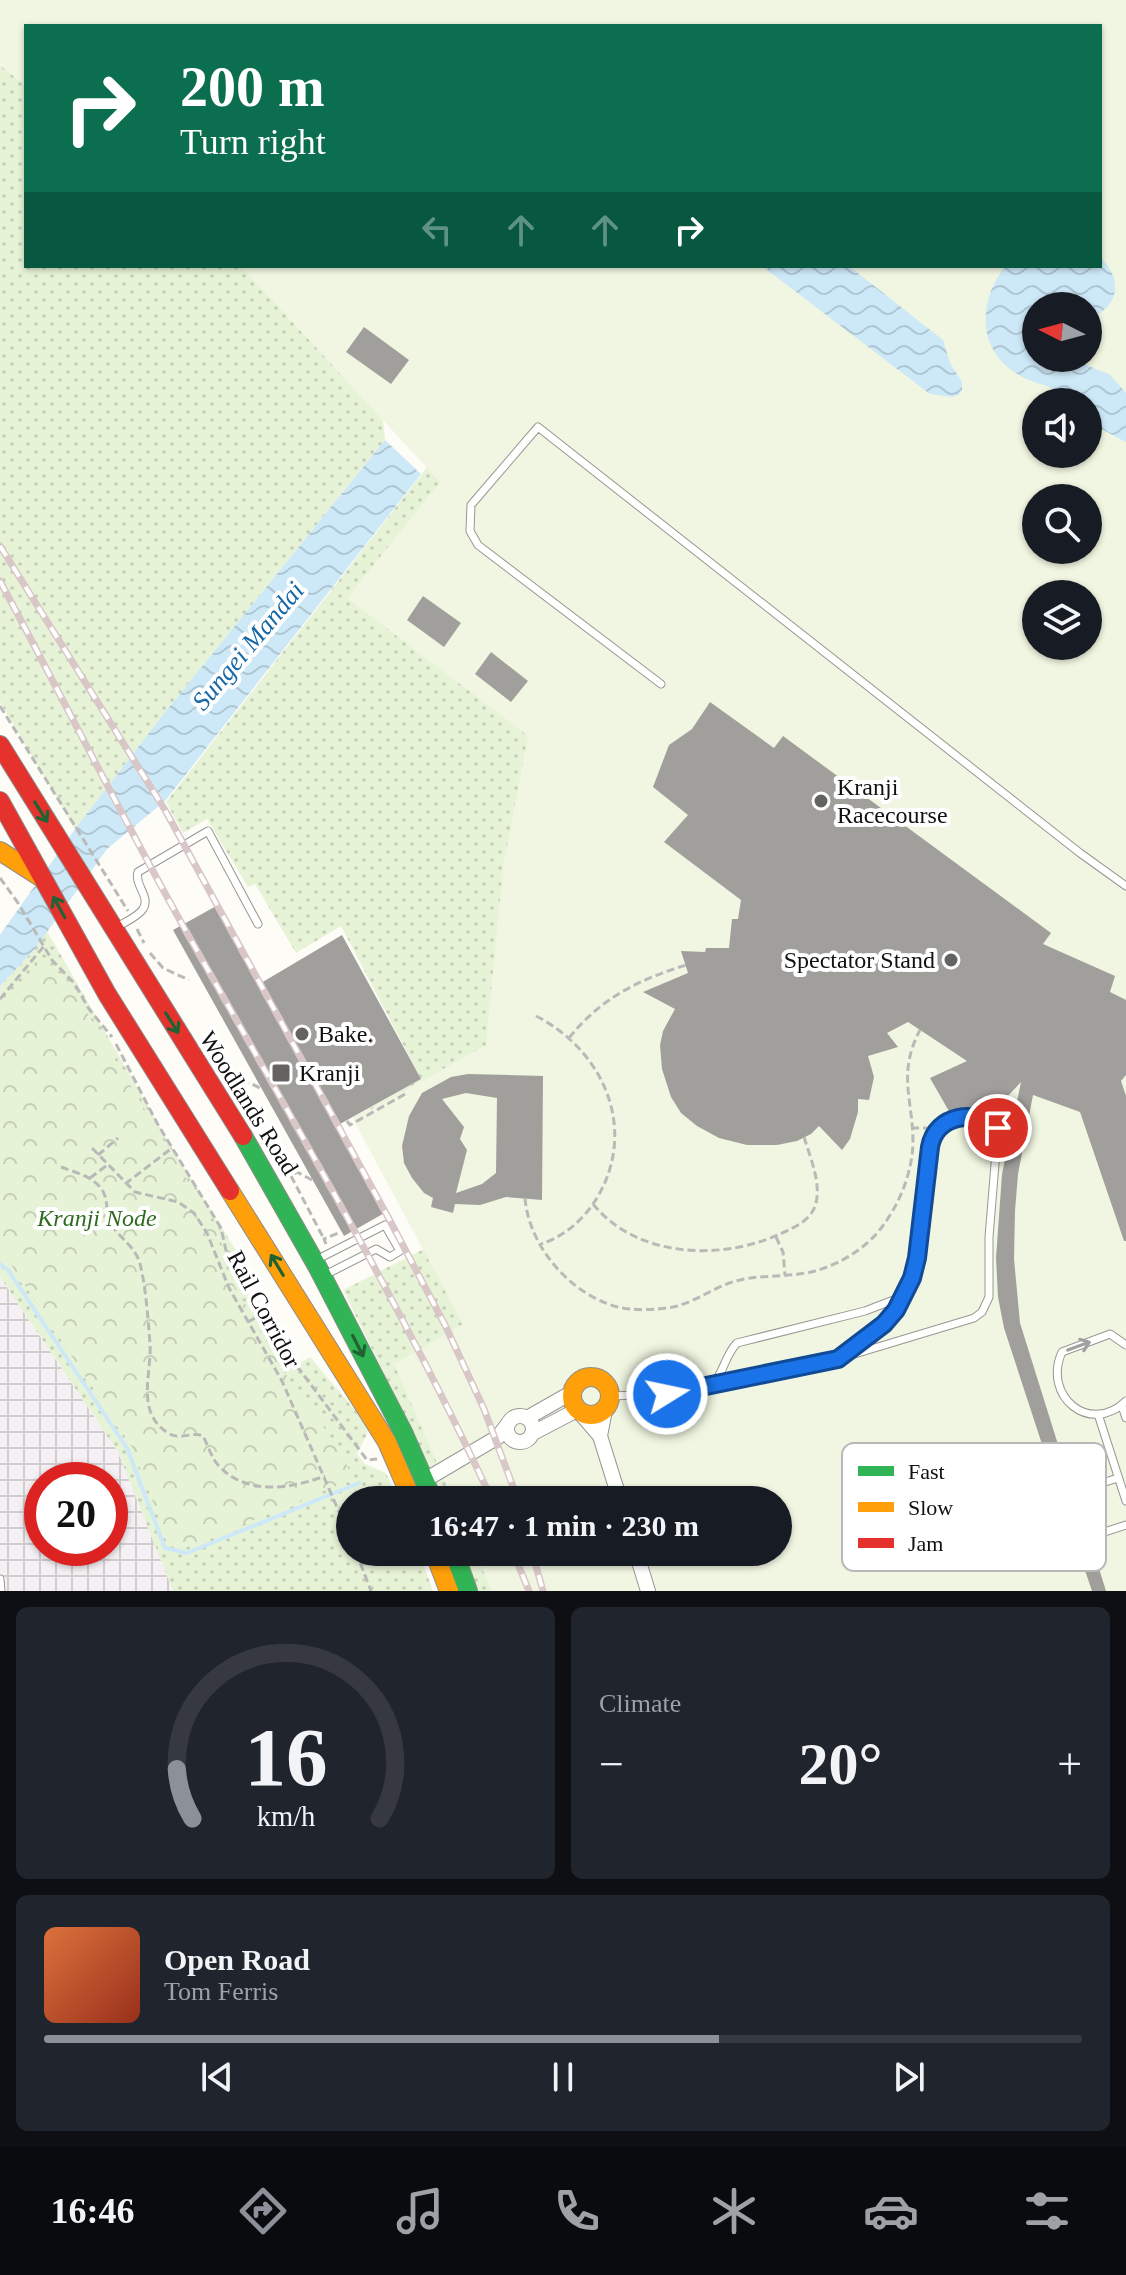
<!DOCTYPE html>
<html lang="en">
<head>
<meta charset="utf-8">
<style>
  body { margin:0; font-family:"Times New Roman",serif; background:#20242c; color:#f1f3f6; height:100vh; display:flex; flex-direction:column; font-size:30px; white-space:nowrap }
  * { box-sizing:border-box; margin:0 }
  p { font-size:26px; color:#9ea1a6 }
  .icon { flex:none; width:44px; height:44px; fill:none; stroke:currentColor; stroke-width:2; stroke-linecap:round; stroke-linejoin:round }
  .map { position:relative; height:1591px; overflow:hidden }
  .side { display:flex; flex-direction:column; gap:16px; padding:16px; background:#0d0f14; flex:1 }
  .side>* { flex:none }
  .hud { position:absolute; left:24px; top:24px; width:1078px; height:244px; border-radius:0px; box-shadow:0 2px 6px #0004; background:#0b6e4f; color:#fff; overflow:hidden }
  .needle { width:52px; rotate:276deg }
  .tools { position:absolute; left:1022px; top:292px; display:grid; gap:16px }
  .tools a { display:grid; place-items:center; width:80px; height:80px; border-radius:50%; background:#171b24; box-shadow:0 2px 6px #0004; font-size:40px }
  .speed { position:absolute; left:24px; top:1462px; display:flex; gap:16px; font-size:40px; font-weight:700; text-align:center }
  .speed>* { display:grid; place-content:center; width:104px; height:104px; border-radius:50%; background:#171b24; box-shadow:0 2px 6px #0004; line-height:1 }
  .speed .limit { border:12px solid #d22; background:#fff; color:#111 }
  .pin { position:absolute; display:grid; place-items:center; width:68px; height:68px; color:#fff; margin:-34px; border:4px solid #fff; border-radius:50%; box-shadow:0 2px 8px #0007 }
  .me { position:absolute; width:88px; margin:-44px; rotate:80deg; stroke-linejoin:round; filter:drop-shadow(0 0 6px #0008) }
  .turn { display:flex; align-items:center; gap:28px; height:168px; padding:0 24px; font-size:36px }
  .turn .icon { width:104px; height:104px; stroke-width:2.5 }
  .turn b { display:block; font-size:56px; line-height:68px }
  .lanes { display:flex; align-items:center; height:76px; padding:0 24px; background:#0003; justify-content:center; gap:40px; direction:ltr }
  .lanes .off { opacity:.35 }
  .big { font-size:60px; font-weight:600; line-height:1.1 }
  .side .card { flex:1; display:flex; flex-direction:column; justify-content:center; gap:12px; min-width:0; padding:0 28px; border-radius:12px; background:#20242c }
  .side .dial { align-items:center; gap:0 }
  .dial svg { height:208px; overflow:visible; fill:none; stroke:#363941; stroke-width:7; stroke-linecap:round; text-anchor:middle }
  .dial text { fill:#f1f3f6; stroke:none }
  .song { display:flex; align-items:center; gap:24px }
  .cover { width:96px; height:96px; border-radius:12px; background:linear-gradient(135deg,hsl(20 70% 55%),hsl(10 70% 35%)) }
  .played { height:8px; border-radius:4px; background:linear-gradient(90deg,#8c9099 65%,#363941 65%) }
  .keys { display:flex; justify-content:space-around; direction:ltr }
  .heat { display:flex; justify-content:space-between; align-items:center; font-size:44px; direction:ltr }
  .side .tiles { flex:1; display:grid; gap:16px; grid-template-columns:1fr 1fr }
  .card:last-child { grid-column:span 2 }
  .trip { position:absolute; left:336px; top:1486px; width:456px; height:80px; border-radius:40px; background:#171b24; box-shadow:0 2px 6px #0004; font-weight:600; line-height:80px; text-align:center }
  .dock { display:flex; height:128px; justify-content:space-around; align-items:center; background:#090b0e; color:#9ea1a6 }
  .dock .icon { width:56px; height:56px }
  .dock .on { color:#8c9099 }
  .dock b { font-size:36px; color:#f1f3f6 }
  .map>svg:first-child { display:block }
  .industrial { fill:url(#industrial-grid); fill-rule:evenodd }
  .grass { fill:url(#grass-dots) }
  .park { fill:url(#park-crowns) }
  .pitch { fill:#f0f6e1; fill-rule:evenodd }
  .water { fill:url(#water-waves) }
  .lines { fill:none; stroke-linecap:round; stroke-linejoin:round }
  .stream { stroke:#cde8f7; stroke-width:4 }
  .building { fill:#a19f9c; fill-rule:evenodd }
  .lane-casing { stroke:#979795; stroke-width:9 }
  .street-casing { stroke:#979795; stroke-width:16 }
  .fast-casing { stroke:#8e8d8b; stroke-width:20 }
  .slow-casing { stroke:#8e8d8b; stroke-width:20 }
  .jam-casing { stroke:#8e8d8b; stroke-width:20 }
  .path { stroke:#b9b9b8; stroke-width:3; stroke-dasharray:8 4; stroke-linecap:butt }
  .lane { stroke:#fffffe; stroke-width:7 }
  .street { stroke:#fffffe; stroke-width:14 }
  .fast { stroke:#30b455; stroke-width:18 }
  .slow { stroke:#ff9f0a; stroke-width:18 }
  .jam { stroke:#e5322d; stroke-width:18 }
  .rail-casing { stroke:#d9c6c7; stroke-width:7 }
  .rail { stroke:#fff; stroke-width:4; stroke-dasharray:12; stroke-linecap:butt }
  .oneway { stroke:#206233 }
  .oneway2 { stroke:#a0a09f }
  .route-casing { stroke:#114b97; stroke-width:20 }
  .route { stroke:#1a73e8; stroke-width:14 }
  .poi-dot { fill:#646362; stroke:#fff; stroke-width:3 }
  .labels { text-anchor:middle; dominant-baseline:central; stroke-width:8; stroke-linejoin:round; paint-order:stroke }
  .poi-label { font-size:24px; fill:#111; stroke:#fff; text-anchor:start }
  .street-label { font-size:24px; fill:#111; stroke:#fff }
  .park-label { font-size:24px; font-style:italic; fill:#2f6b1f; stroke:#fff }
  .water-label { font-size:26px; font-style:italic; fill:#1768a6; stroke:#fff }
  .key { fill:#fff; stroke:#b8b8b8; stroke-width:2 }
  .key-label { font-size:22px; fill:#111 }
</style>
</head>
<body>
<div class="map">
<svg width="1126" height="1591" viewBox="0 0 1126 1591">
  <defs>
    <pattern id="industrial-grid" width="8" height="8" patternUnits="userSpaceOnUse" patternTransform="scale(2)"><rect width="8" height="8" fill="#f5f0f3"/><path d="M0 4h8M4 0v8" fill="none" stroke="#d1cdcf"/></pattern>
    <pattern id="grass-dots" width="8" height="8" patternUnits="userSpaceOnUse" patternTransform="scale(2)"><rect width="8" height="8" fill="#e7f3d7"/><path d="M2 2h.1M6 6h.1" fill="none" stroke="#c5cfb8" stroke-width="1.8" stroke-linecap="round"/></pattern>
    <pattern id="park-crowns" width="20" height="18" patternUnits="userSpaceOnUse" patternTransform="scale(2)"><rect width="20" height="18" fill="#e7f3d7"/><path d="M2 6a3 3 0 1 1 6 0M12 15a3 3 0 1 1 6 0" fill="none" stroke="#c5cfb8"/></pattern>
    <pattern id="water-waves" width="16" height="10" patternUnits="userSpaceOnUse" patternTransform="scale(2)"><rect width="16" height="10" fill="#cde8f7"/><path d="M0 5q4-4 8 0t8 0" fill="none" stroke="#afc6d3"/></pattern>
  </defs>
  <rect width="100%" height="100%" fill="#fdfcf7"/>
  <path class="industrial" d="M0,1277l118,175 55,139h-173zM42,1480h68v68h-68z"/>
  <path class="grass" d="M0,65l26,21v180h215l142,154 2,20 -223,276 -87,113 -75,-127z
    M485,393l605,1198h-614l-14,-39h316v-52h-336l-30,-70 -69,-140 81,-41 -71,-131 68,-39 -80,-153 -45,27 -41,-69 -7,3 -41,-68 -24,14 -17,-31z
    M47,931l125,217 65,104 -9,6 64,110 18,-11 50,59 8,16 -11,22 8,10 21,9 12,27h-48v52h69l14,39h-260l-55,-139 -118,-175v-291l34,-36z"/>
  <path class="park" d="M42,958l28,26 148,248 5,34 65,112 52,72 13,29 -170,70 -14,-5 -37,-97 -120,-181 -12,-10v-247z"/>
  <path class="pitch" d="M0,0h1126v1591h-634l-17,-39h303v-52h-325l-59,-136 69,-40 -110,-205 133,-74 17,-178 25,-131 -181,-138 93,-116 -199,-216h859v-240h-1074v60l-26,-21zM1036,306h52v52h-52zM1036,402h52v52h-52zM1036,498h52v52h-52zM1036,594h52v52h-52z"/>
  <path class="water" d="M1100,257c24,22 19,51 -12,62v-13h-52v52h41l5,5 28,12 16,18v49l-38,-20v-20c-26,0 -19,-6 -39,-15 -10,-4 -21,-6 -30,-12 -43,-25 -41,-73 -14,-109h95z
    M762,266h87l94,74 7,23 12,19v8l-4,5 -6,2 -22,-3z
    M385,440l36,34 -256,327 -58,48 -73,101 -34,36v-51l75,-106 87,-113z"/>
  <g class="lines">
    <path class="stream" d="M0,1264l8,6 119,178 38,100 22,5 172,-70"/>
  </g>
  <path class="building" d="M364,327l45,33 -18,24 -45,-32z
    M423,596l38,27 -17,24 -37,-27z
    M491,652l37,29 -17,21 -36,-28z
    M710,702l64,46 9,-12 268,197 -8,11 72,32 -5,16 16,8v75l-5,6 5,15v145h-2l-44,-129 -47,-17 -15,79 -3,37 -1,48 6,64 51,163 -4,4v5l8,3 12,33 -4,4v5l8,3 15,48h-14l-15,-44 4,-7 -2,-4 -6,-1 -11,-33 3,-7 -2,-4 -6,-1 -53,-162 -6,-31 -2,-39 6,-84 19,-92 -31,33 -21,-5 -19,3 -20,-35 37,-17 -59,-39 -21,11 11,14 -30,9 6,21 -5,23 -11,-1v13l-8,27 -8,11 -23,-24 -8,8 -14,7 -20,4h-30l-28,-7 -22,-12 -16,-13 -10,-16 -9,-28 -2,-24 3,-14 12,-22 -32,-17 45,-19 -7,-22 24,1 1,-4h23l3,-29h6l3,-19 -77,-58 24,-27 -35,-28 16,-42 23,-16z
    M218,905l43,78 81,-48 79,144 -81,45 48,87 -44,25 -171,-306z
    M468,1074l75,2 -1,124 -36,-3 -26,8 -25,-1 -2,9 -22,-6 2,-9 -9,-5 -12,-15 -8,-15 -2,-17 7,-30 13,-23 29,-16zM466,1093l31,5 -1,75 -14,11 -26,9 11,-43 -7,-11 4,-12 -22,-28z"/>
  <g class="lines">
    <g class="lane-casing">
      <path id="lane" d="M661,684l-183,-139 -8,-14 1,-26 67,-78 542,426 46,33
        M115,928c8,-5 23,-11 28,-19 8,-12 -9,-24 -5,-37l70,-41 50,93
        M316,1260l69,-35 15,26 -10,6 -14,-8 -53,27
        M1126,1345l-16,-11 -48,18c-20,44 28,84 64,49
        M710,1387c14,-12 14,-31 27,-44l128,-32 39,-15
        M610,1396l57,-2 43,-7 128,-28 136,-41 8,-6 7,-15v-60l9,-109c-22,-19 -62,-14 -68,19 -8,58 -2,133 -47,178 -14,13 -30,23 -45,34
        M1122,1406l4,12
        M1098,1414l28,87
        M1073,1492l45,-14
        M1031,1505l28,-9
        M1089,1537l37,-12
        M1046,1551l29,-10
        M0,1579l1,12"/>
    </g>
    <g class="street-casing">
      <path id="street" d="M581,1414l19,22 20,64
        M507 1429a13 13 0 1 1 26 0a13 13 0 1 1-26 0Z
        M527,1418l44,-25
        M533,1433l44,-23
        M600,1436l5,-26
        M425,1480l73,-43 12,-16
        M636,1552l12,39"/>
    </g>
    <g class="fast-casing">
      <path id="fast" d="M243,1136l74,130 86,166 30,68
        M454,1552l14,39"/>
    </g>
    <g class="slow-casing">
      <path id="slow" d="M0,851l42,27
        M230,1191l157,251 25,58
        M572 1396a19 19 0 1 1 38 0a19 19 0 1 1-38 0Z
        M434,1552l15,39"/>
    </g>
    <g class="jam-casing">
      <path id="jam" d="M0,745l243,391
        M0,801l107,193 123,197"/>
    </g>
    <path class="path" d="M0,706l128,205
      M0,878l18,25 34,57 22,23 15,26 23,28
      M137,929l7,14
      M150,953l13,15 26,12
      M0,999l44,-53
      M536,1016c68,35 102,113 61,182 -13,21 -33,39 -56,46
      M569,1038c32,-40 69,-58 117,-73
      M116,1044l41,79 64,105 8,36 30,52 29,43 12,11 67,90 10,-1
      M232,1090l14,-9 16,8
      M347,1121l3,4 57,-32
      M911,1128h16
      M92,1148l43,44 43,10 16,11 13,20 22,55 53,93 68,156
      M98,1155l20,-17
      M61,1167c16,6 38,11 44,29 3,10 1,20 7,29 8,14 24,22 28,39 6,23 8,56 10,79 2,31 -15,69 18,90 12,8 24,-2 35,3 5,9 8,21 15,29 28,31 72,24 107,11
      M90,1178l16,-12
      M312,1180l-15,-8 -6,4 33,63
      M125,1184l47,-36
      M525,1198c4,49 46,97 93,109 16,4 38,3 55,0 24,-5 43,-22 67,-27 21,-5 44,-3 66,-7 28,-5 59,-23 76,-46 18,-24 30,-54 31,-84 0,-44 -16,-69 7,-113
      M593,1204c44,54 128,57 187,30 15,-7 32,-14 36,-31 5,-21 -6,-46 -12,-66
      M776,1237l7,15 2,23
      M326,1244l-2,-5 17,-7
      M248,1322l22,-13
      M356,1552l15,39"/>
    <use href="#lane" class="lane"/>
    <use href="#street" class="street"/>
    <use href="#fast" class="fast"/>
    <use href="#slow" class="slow"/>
    <use href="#jam" class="jam"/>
    <g class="rail-casing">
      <path id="rail" d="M0,546l165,264 223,407 57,108 39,84 34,91
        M0,581c61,114 119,230 182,343 107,190 218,378 310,576
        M513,1552l16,39
        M532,1552l11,39"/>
    </g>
    <use href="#rail" class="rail"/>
  </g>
  <defs><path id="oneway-shaft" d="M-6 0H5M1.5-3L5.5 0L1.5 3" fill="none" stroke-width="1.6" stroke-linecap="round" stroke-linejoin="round" transform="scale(2)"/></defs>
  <g class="oneway">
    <use href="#oneway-shaft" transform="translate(41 812) rotate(58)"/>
    <use href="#oneway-shaft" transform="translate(59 907) rotate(-119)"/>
    <use href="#oneway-shaft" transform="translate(172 1023) rotate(58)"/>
    <use href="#oneway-shaft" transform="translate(277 1265) rotate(-121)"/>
    <use href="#oneway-shaft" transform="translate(358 1346) rotate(63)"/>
  </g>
  <use class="oneway2" href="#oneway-shaft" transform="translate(1079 1346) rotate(-20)"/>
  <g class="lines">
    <g class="route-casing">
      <path id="route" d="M667,1394l171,-35 46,-35 12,-14 16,-32 5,-20 13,-111c6,-33 46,-38 68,-19"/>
    </g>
    <use href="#route" class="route"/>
  </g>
  <g class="poi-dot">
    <circle cx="821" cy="801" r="8"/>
    <circle cx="951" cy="960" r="8"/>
    <circle cx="302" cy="1034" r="8"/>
    <rect x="271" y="1063" width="20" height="20" rx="4"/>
  </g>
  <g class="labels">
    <g class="poi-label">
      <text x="837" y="787">Kranji<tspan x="837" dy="28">Racecourse</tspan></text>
      <text x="935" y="960" text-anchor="end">Spectator Stand</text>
      <text x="318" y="1034">Bake.</text>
      <text x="299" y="1073">Kranji</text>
    </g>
    <g class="street-label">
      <text transform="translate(249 1103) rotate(58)">Woodlands Road</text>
      <text transform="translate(264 1309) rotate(62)">Rail Corridor</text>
    </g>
    <g class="park-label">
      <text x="97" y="1218">Kranji Node</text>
    </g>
    <g class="water-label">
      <text transform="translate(248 646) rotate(-50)">Sungei Mandai</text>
    </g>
  </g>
  <rect x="842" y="1443" width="264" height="128" rx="12" class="key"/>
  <rect x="858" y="1466" width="36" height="10" fill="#30b455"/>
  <rect x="858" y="1502" width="36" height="10" fill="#ff9f0a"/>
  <rect x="858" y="1538" width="36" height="10" fill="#e5322d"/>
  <g class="key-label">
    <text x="908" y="1479">Fast</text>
    <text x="908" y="1515">Slow</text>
    <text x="908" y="1551">Jam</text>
  </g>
</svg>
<div class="tools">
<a><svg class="needle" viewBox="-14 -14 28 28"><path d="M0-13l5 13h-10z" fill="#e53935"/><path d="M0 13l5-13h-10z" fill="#9ea1a6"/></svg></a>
<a><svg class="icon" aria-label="sound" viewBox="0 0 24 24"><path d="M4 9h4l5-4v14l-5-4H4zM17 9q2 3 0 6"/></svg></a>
<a><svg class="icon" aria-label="search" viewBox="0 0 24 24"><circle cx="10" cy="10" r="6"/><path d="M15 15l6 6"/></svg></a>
<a><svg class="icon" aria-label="layers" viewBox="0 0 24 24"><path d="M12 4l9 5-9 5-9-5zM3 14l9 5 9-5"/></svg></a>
</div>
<div class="speed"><div class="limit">20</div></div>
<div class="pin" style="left:998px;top:1128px;background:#d93025"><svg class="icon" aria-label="arrive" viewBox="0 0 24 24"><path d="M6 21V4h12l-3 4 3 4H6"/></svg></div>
<svg class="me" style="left:667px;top:1394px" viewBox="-20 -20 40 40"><circle r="17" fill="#1a73e8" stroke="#fff" stroke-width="3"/><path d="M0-11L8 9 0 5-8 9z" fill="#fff"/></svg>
<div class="trip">16:47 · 1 min · 230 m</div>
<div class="hud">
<div class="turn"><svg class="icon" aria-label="right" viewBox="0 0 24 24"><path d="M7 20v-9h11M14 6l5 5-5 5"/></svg><div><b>200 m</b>Turn right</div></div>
<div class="lanes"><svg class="icon off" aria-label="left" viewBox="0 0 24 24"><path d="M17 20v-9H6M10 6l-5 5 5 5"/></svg><svg class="icon off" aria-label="ahead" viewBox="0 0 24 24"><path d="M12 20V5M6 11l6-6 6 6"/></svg><svg class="icon off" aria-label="ahead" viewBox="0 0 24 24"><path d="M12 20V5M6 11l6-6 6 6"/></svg><svg class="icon" aria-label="right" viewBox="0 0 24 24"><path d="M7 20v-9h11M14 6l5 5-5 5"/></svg></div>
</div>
</div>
<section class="side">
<div class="tiles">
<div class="card dial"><svg viewBox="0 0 100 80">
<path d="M14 69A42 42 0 1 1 86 69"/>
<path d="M14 69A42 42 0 0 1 8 50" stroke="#8c9099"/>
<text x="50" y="56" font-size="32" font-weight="700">16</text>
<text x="50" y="72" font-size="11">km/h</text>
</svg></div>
<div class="card"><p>Climate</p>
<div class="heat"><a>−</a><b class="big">20°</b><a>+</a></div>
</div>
<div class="card">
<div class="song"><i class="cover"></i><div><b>Open Road</b><p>Tom Ferris</p></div></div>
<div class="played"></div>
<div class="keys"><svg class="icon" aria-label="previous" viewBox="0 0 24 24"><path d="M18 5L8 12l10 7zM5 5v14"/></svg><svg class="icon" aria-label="pause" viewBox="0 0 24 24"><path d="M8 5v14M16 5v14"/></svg><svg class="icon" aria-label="next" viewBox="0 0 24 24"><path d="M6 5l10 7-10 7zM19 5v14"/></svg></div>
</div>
</div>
</section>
<nav class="dock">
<b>16:46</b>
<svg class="icon on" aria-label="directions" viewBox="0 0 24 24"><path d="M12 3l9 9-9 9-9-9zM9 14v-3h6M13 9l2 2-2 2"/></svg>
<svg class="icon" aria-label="music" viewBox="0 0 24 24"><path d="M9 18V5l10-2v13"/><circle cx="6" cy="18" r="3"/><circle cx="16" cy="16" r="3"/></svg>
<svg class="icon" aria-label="phone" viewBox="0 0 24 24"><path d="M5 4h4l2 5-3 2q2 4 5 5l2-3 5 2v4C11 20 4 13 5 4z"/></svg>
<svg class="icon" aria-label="climate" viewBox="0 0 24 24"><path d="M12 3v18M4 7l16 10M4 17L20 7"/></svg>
<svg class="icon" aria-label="car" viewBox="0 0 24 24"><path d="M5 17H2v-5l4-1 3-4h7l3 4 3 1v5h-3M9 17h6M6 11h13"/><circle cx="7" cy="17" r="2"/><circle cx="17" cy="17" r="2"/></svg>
<svg class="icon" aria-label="filters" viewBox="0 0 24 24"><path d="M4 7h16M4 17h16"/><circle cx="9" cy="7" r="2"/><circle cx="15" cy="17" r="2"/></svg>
</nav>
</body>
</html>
